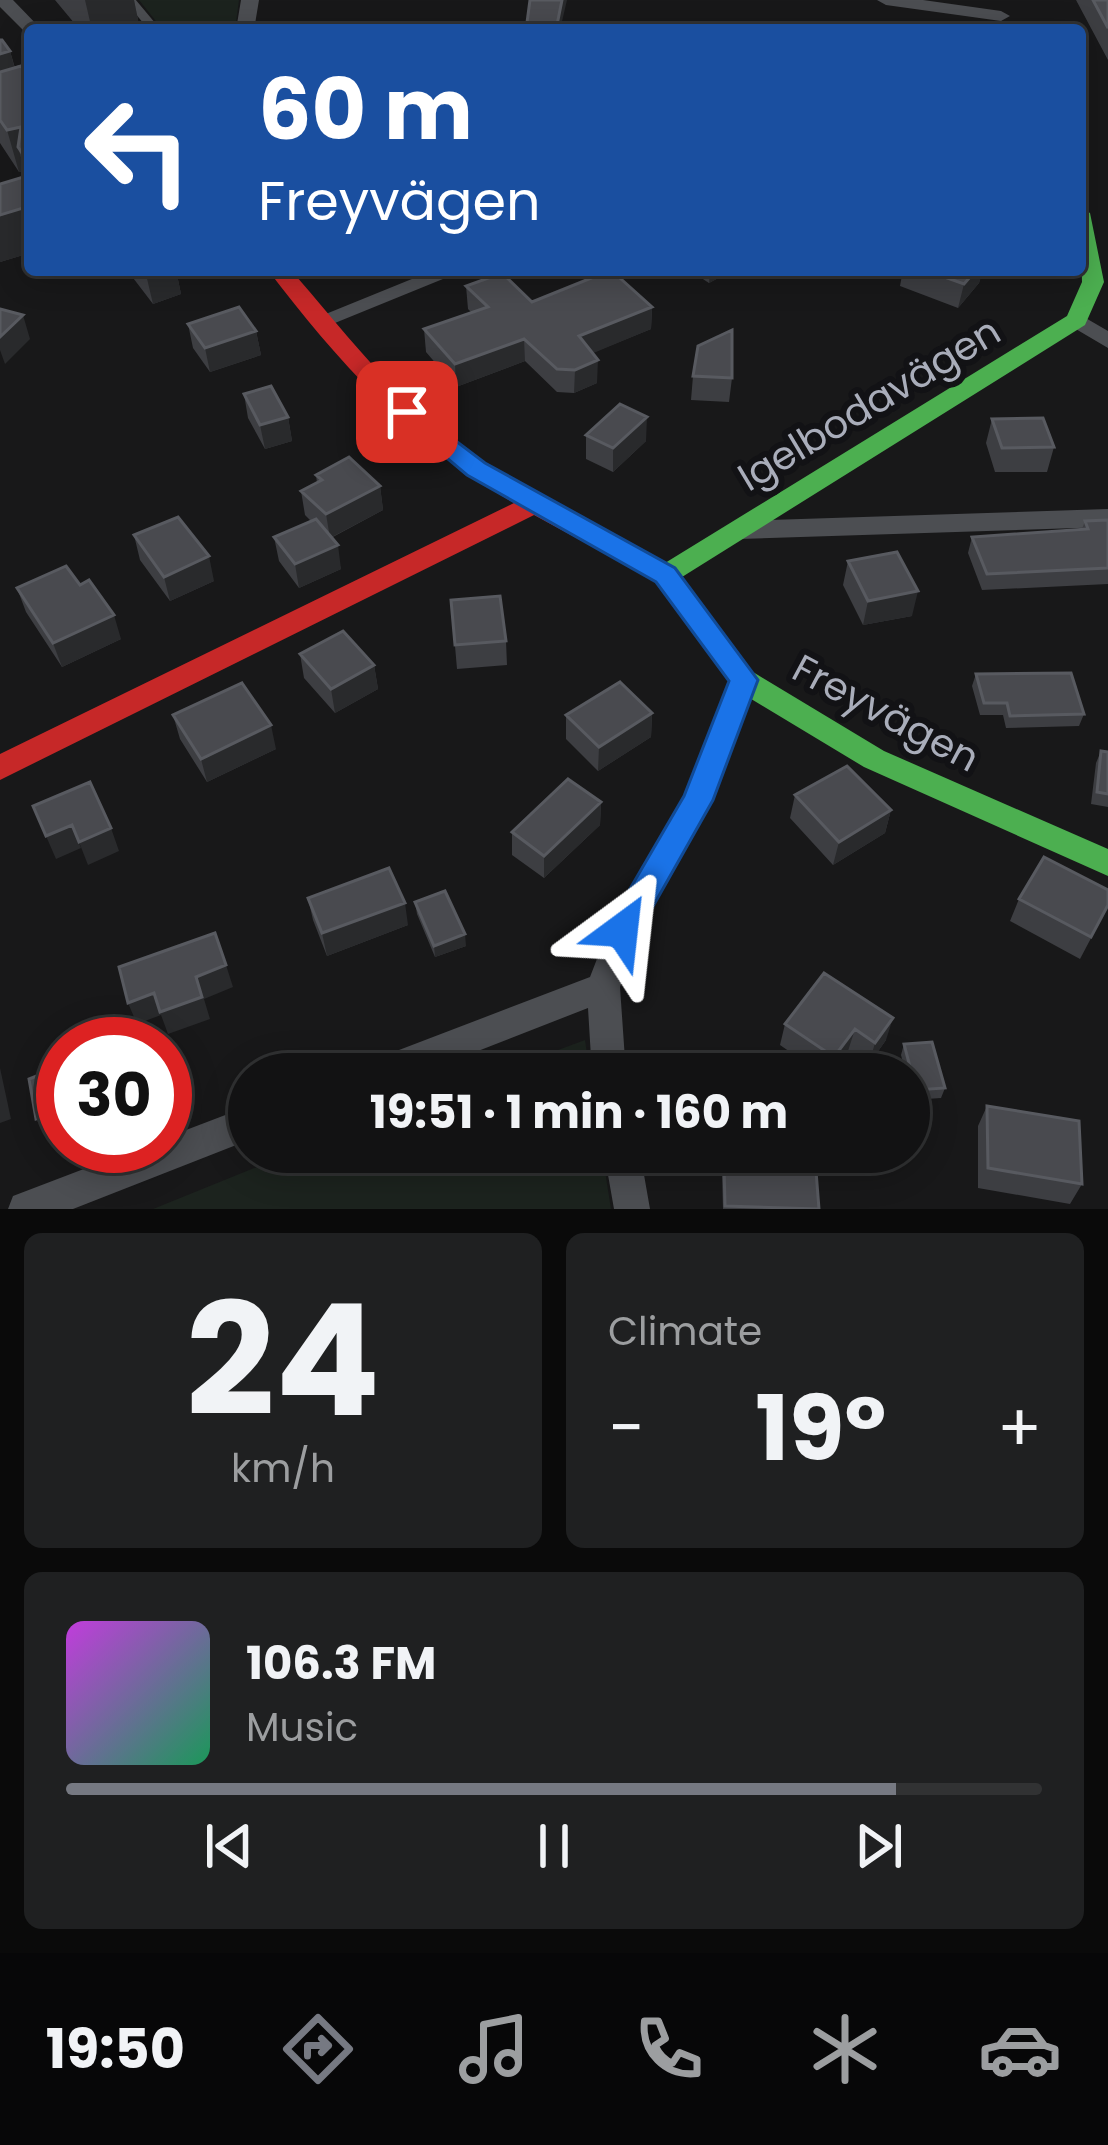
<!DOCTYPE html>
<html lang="en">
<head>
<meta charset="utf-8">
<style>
  body { margin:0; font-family:Poppins,sans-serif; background:#1f2021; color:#f1f3f6; height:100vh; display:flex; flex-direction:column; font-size:45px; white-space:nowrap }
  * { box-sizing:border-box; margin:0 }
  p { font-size:39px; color:#9c9ea0 }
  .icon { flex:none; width:66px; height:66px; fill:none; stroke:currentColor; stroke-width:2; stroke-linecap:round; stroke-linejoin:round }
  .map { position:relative; height:1209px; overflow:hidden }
  .sheet { display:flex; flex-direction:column; gap:24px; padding:24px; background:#0a0a0a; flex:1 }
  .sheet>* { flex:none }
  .hud { position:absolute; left:24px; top:24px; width:1062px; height:252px; border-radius:12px; box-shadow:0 6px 30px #0003,0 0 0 3px #313233; background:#1a4fa0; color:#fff; overflow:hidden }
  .speed { position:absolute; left:36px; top:1017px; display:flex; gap:24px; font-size:60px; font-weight:700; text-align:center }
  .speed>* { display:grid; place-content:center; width:156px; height:156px; border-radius:50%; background:#121213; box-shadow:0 6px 30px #0003,0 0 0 3px #313233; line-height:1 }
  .speed .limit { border:18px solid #d22; background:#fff; color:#111 }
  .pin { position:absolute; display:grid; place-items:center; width:102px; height:102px; color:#fff; margin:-51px; border-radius:24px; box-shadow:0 6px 18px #0006 }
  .me { position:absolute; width:132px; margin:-66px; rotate:30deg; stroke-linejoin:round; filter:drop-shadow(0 0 9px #0008) }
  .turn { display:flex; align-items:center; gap:42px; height:252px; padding:0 36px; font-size:54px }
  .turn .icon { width:156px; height:156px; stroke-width:2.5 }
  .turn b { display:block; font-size:84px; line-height:102px }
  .big { font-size:90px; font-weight:700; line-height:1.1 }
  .sheet .card { flex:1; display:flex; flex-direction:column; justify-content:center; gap:18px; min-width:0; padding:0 42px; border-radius:18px; background:#1f2021 }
  .sheet .dial { align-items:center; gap:0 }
  .dial b { font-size:156px; line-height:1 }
  .song { display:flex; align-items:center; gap:36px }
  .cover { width:144px; height:144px; border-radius:18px; background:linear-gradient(135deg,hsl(290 70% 55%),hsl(150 70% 35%)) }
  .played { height:12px; border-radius:6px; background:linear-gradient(90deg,#767982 85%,#313233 85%) }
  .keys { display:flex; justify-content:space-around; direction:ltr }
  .heat { display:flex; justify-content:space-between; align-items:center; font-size:66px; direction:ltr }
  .sheet .tiles { flex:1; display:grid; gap:24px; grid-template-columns:1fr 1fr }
  .card:last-child { grid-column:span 2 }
  .trip { position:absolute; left:228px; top:1053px; width:702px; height:120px; border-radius:60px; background:#121213; box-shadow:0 6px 30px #0003,0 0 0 3px #313233; font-weight:700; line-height:120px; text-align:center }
  .menu { display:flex; height:192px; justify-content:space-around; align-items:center; background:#070708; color:#9c9ea0 }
  .menu .icon { width:84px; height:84px }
  .menu .active { color:#767982 }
  .menu b { font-size:54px; color:#f1f3f6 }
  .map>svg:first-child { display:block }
  .green { fill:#1c231e }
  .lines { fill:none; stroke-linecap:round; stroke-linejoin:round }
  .lane { stroke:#4c4e52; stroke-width:9 }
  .street { fill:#4c4e52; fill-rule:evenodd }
  .fast { fill:#4caf50; fill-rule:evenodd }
  .jam { fill:#c62828; fill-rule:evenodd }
  .wall { fill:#3d3e42 }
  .shaded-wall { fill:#292a2c }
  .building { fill:#494a4f; stroke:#585a60; stroke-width:3 }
  .route { fill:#1a73e8; stroke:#114b97; stroke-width:3 }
  .labels { text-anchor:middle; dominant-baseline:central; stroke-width:12; stroke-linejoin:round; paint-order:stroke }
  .street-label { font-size:39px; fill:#a9adba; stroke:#121215 }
</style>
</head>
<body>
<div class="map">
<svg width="1108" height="1209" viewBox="0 0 1108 1209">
  <rect width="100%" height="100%" fill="#181819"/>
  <path class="green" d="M139,0h100l-4,30h-72z
    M585,1040l5,34h-97z
    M294,1152h308l9,57h-458z"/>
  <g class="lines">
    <path class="lane" d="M130,0l25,30
      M0,75l30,-8"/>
    <path class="street" d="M0,0h13l29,30 -15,4 -27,-27z
      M241,0h18l-5,30h-18z
      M877,0h46l78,11 9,5 -9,5 -115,-16z
      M434,270h31l-135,55h-16l-3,-5z
      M1077,313l31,18v17l-39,-23 -3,-5z
      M1108,509v18l-369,12 -13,-9 13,-9z
      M743,669l10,3 4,8 -44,119 -75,135 -18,53 6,87h-34l-4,-66 -169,66h-59l5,-11 225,-86 22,-57 72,-124 45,-116 4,-8z
      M249,1106v34l-176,69h-65l5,-13 131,-50h21v-8z
      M604,1152h36l10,57h-36z"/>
    <path class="fast" d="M1080,207l10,6 14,69 -19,43 -403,252 71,95 131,79 224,98v27l-244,-109 -131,-79 -76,-106 -33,-23 13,-9 28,13 402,-247 15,-34z"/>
    <path class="jam" d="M268,270h23c50,58 97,119 157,167 60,47 131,80 198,115l4,7 -4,7h-18l-94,-51 -534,265v-26l514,-251c-100,-57 -177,-142 -246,-233z"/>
  </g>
  <path class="wall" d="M55,0h79l6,30h-60z
    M1076,0h32v60z
    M0,40l10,11 5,17 15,10v175l-30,9 27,-86 -2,-5 -6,1 -19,-29z
    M127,270h49l5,24 -28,10z
    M689,270h44l-24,13z
    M903,270h80l-4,13 -21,25 -58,-22z
    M466,286l66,16 120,5 -1,22 -59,24 5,30 -23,10 -17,-1 -32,-31 -69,26 -30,-35 -2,-23 48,-16 -4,-4z
    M188,324l68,7 5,24 -51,17 -17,-24z
    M693,376l39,2 -3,24 -38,-2z
    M244,394l44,23 4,24 -27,8 -17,-31z
    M992,419l62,28 -7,25h-52l-9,-29z
    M586,435l60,6 -33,31 -27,-13z
    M316,475l64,11 3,24 -52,28 10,31 -42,19 -20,-27 -5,-24 37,-16 -6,-6 -4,-24 16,-8z
    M1108,520v64l-126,6 -14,-37 4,-16 110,-8 3,-8z
    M134,535l80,46 -44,20 -30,-41z
    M848,561l64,55 -49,9 -20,-40z
    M17,588l104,51 -59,28 -36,-55z
    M451,600l55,41 1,24 -50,4z
    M300,654l74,11 4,24 -43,24 -31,-35z
    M976,674l108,40 -5,12 -73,2 -3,-13h-23l-8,-29z
    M652,713l-1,24 -53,34 -32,-32v-24z
    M173,715l103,34 -69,33 -27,-43z
    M1101,751l7,1v55l-17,-3 5,-41z
    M795,795l96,15 -6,23 -52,32 -43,-47z
    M601,802l-1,23 -56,53 -32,-23v-23z
    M308,898l100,27 -81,31 -14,-36z
    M1019,899l89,7 -28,53 -70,-38z
    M415,902l51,44 -31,11 -18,-43z
    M824,973l62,67 -17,24 -21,-13 -17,23h-9l-42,-29 5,-21z
    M904,1044l41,44 -4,10 -29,2 -3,-13v-13h-3l-5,-19z
    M987,1106l95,78 -12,20 -92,-16v-62z
    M724,1166l95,43h-96l-1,-33z"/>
  <path class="shaded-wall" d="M85,0h49l6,30h-48z
    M562,0h5l-7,30h-4z
    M10,51l11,41 -21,6v-44z
    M21,127l-3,20 7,24 -6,1 -12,-42z
    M30,206v47l-30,9v-47z
    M145,270h31l5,24 -28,10z
    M710,270h23l-24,13z
    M976,270h7l-4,13 -21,25 6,-24z
    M652,307l-1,22 -72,30v-23z
    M23,315l7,24 -25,25 -5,-14v-13z
    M256,331l5,24 -51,17 -5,-24z
    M524,339l1,22 -69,26 -1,-23z
    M598,360l-1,23 -23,10 1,-23z
    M288,417l4,24 -27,8 -5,-24z
    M647,417l-1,24 -33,31v-24z
    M380,486l3,24 -53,28 -4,-24z
    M338,545l3,24 -42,19 -4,-24z
    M209,556l5,25 -44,20 -6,-24z
    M918,591l-6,25 -49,9 5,-24z
    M114,615l7,24 -59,28 -9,-24z
    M374,665l4,24 -43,24 -4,-24z
    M652,713l-1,24 -53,34 1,-24z
    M271,725l5,24 -69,33 -6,-23z
    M601,802l-1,23 -56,53v-22z
    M891,810l-6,23 -52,32 6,-23z
    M72,825l9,23 -25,11 -10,-23z
    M111,828l8,23 -31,14 -9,-23z
    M405,903l3,22 -81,31 -5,-23z
    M465,934l1,12 -31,11 -1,-11z
    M226,965l7,22 -29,12 6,20 -42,15 -7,-19 -24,9 -9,-21z
    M893,1018l-7,22 -17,24 6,-21z
    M855,1029l-7,22 -17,23h-2l5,-17z
    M0,1068l11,51 -11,4z
    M63,1109v13l-21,7 -6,-10z"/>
  <path class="building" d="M530,0h32l-6,30h-30z
    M1093,0h15v28z
    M0,40h2l8,11 -10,3z
    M21,66l9,12v87l-12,-18 3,-20 -14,3 -7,-10v-48z
    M30,175v31l-30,9v-31z
    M611,270l41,37 -73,29 19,24 -23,10 -18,-1 -33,-30 -69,25 -31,-35 64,-22 -22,-21 36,-13 30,29z
    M925,270h51l-12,14z
    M239,307l17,24 -51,17 -17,-24z
    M0,309l23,6 -23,22z
    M732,330v48l-39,-2 5,-30z
    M271,386l17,31 -28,8 -16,-31z
    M620,404l27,13 -34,31 -27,-13z
    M1043,418l11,29 -52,1 -10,-29z
    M349,457l31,29 -54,28 -25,-23 21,-11 -6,-5z
    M178,517l31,39 -45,21 -30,-42z
    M316,519l22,26 -43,19 -21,-27z
    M1108,520v48l-121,6 -15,-37 116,-8 -3,-8z
    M897,552l21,39 -50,10 -20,-40z
    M66,566l14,19 9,-5 25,35 -61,28 -36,-55z
    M500,596l6,45 -51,4 -4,-45z
    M343,631l31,34 -43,24 -31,-35z
    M1071,673l13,41 -74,2 -3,-13h-23l-8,-29z
    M620,682l32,31 -53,34 -33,-32z
    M242,683l29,42 -70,34 -28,-44z
    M1101,751l7,1v42l-11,-2z
    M847,766l44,44 -52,32 -44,-47z
    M568,779l33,23 -57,54 -32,-24z
    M90,782l21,46 -32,14 -7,-17 -26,11 -13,-30z
    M1044,857l64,33v15l-17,32 -72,-38z
    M389,868l16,35 -83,30 -14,-35z
    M445,891l20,43 -31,12 -19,-44z
    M215,933l11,32 -30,12 6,20 -42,15 -6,-19 -26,10 -9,-36z
    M824,973l69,45 -18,25 -20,-14 -21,28 -49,-33z
    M932,1042l13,46 -29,2 -12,-46z
    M57,1068l6,28v13l-27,10 -7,-40z
    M987,1106l92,15 3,63 -94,-16z
    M724,1166l92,5 3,38 -94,-3z"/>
  <path class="route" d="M407,404l78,59 190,105 83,112 -45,120 -79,140h-23l-5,-10 78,-134 45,-115 -73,-99 -189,-107 -69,-58 -3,-5z"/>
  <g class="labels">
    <g class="street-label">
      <text transform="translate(869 404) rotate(-31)">Igelbodavägen</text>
      <text transform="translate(886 713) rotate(28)">Freyvägen</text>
    </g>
  </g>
</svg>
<div class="speed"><div class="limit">30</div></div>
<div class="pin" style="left:407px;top:412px;background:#d93025"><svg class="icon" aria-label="arrive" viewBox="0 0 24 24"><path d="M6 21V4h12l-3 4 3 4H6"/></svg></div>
<svg class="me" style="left:622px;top:930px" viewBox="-20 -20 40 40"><path d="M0-17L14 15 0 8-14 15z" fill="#1a73e8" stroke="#fff" stroke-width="4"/></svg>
<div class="trip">19:51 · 1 min · 160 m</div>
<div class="hud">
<div class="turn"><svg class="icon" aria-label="left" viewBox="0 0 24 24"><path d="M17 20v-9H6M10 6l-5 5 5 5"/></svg><div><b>60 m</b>Freyvägen</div></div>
</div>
</div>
<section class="sheet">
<div class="tiles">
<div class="card dial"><b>24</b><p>km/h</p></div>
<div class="card"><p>Climate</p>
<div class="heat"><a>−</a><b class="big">19°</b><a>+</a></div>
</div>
<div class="card">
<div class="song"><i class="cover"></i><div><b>106.3 FM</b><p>Music</p></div></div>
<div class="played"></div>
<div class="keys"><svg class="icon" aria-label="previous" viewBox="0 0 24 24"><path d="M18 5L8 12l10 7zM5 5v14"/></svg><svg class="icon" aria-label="pause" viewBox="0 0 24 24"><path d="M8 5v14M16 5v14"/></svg><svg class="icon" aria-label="next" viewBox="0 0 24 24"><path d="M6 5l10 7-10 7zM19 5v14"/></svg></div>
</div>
</div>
</section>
<nav class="menu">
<b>19:50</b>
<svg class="icon active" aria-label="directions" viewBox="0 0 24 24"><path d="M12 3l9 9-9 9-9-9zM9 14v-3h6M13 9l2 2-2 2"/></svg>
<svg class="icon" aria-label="music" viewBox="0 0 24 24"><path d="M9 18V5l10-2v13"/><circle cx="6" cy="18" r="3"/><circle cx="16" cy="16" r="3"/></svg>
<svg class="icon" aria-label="phone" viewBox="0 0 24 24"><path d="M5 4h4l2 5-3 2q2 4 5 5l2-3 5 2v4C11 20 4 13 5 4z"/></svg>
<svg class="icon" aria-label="climate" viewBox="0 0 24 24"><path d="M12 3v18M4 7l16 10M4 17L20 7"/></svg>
<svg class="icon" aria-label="car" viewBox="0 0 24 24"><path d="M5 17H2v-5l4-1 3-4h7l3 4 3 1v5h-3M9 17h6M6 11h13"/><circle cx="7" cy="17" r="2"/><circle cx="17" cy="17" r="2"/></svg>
</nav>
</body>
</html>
